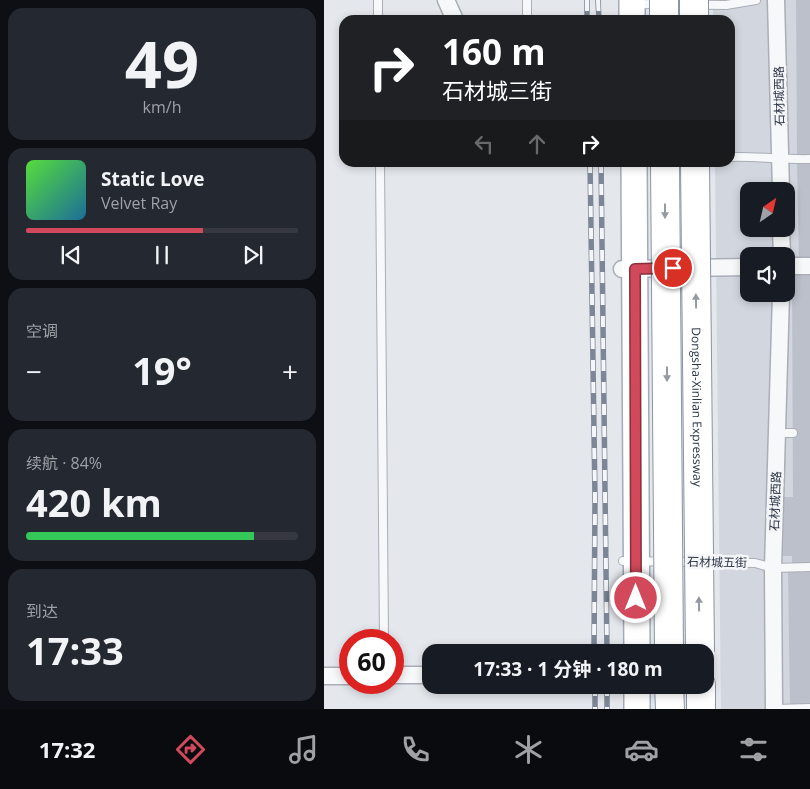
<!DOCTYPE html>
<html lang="zh">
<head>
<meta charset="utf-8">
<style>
  body { margin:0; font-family:"Open Sans","Noto Sans SC",sans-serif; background:#242831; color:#f1f3f6; height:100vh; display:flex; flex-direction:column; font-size:19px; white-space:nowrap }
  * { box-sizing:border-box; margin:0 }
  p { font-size:16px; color:#9ea1a6 }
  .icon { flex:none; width:28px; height:28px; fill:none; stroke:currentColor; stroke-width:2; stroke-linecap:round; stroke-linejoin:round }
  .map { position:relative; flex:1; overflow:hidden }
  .details { display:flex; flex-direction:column; gap:8px; padding:8px; background:#0d0f14; width:324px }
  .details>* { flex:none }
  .hud { position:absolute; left:15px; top:15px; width:396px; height:152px; border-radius:15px; box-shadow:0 2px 8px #0003; background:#202124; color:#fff; overflow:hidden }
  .needle { width:32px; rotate:34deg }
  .fabs { position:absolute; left:416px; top:182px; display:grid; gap:10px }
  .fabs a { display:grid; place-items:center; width:55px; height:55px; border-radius:10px; background:#171b24; box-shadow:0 2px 8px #0003; font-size:25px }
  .speed { position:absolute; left:15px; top:629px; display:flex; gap:10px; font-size:25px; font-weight:700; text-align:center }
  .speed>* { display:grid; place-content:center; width:65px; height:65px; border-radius:50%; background:#171b24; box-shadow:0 2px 8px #0003; line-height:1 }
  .speed .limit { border:8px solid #d22; background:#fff; color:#111 }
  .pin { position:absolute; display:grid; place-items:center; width:42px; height:42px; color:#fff; margin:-21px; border:2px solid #fff; border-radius:50%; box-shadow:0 1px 5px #0007 }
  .me { position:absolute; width:55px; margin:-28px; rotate:0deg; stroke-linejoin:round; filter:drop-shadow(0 0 4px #0008) }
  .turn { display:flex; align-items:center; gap:18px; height:105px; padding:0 20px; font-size:22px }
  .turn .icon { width:65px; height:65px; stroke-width:2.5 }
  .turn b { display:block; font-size:35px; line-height:42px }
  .lanes { display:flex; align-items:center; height:48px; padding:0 20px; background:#0003; justify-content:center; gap:25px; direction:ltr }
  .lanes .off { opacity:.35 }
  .big { font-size:38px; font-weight:700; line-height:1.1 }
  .details .card { flex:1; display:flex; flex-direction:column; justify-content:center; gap:8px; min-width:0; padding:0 18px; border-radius:15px; background:#242831 }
  .details .dial { align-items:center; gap:0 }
  .dial b { font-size:65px; line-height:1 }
  .song { display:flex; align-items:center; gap:15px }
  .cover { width:60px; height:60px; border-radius:8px; background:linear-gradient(135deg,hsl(110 70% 55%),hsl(200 70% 35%)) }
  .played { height:5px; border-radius:2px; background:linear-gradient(90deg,#d1495b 65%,#363941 65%) }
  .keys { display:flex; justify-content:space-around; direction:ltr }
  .heat { display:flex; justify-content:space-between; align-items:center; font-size:28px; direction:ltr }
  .charge { height:8px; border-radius:4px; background:linear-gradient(90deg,#34c759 84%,#363941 0) }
  .trip { position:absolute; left:98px; top:644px; width:292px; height:50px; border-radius:15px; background:#171b24; box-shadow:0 2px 8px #0003; font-weight:700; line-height:50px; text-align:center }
  .menu { display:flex; height:80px; justify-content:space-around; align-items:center; background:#090b0e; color:#9ea1a6 }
  .menu .icon { width:35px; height:35px }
  .menu .current { color:#d1495b }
  .menu b { font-size:22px; color:#f1f3f6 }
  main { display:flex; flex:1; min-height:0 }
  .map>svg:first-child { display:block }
  .built { fill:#d2d6de; fill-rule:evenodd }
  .building { fill:#bbc0ca }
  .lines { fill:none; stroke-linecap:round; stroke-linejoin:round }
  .lane-casing { stroke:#a9aeb7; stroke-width:10 }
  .street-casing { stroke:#a9aeb7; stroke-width:19 }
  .primary-casing { stroke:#a3abb8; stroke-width:28 }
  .highway-casing { stroke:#8b94a3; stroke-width:30 }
  .lane { stroke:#f7f8fa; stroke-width:8 }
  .street { stroke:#f7f8fa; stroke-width:16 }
  .primary { stroke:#fff; stroke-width:25 }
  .highway { stroke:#fff; stroke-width:28 }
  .rail-casing { stroke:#7d8696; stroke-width:5.5 }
  .rail { stroke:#f4f6f9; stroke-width:4; stroke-dasharray:11; stroke-linecap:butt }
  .highway-bridge-casing { stroke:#8b94a3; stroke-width:30; stroke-linecap:butt }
  .highway-bridge { stroke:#fff; stroke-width:28 }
  .oneway { fill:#959aa2 }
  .route-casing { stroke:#882f3b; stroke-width:12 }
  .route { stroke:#d1495b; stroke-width:9 }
  .labels { text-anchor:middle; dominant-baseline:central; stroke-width:5; stroke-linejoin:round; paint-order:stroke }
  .street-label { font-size:12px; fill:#2b3445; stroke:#f4f6f9 }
</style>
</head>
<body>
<main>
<section class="details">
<div class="card dial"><b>49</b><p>km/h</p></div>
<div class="card">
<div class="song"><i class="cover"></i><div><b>Static Love</b><p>Velvet Ray</p></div></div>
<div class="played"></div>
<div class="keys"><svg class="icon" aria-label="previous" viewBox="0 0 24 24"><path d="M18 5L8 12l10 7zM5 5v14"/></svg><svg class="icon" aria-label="pause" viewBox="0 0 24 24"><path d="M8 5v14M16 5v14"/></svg><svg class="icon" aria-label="next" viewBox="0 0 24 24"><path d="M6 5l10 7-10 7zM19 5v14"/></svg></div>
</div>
<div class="card"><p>空调</p>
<div class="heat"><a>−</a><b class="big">19°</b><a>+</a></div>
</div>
<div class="card"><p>续航 · 84%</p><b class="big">420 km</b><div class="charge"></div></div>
<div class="card"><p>到达</p><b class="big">17:33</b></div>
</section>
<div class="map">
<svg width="487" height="709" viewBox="0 0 487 709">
  <rect width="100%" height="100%" fill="#e4e7ec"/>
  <path class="built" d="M389,0h97v709h-89l-6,-546 15,-1v-142h-17zM425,191h37v38h-37zM425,256h37v38h-37z"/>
  <path class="building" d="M472,0h15v155h-14z
    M487,162v98h-12l-2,-97z
    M468,273h19v291h-19v-8h-9l1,-59h9z
    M464,571h23v133l-21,1z"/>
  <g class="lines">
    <g class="lane-casing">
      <path id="lane" d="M54,0v20
        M312,4l90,1 30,-5
        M203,20v-20
        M406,157c27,-1 53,3 81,2
        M56,162l4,478
        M453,433h16
        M299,561l132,2 18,5 38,-1
        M450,709l37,-1"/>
    </g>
    <g class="street-casing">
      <path id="street" d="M122,0l9,20
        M452,0l5,191
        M457,229l1,27
        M462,266h25
        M298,269l127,-2
        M69,675h32
        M0,676h26
        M450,709l-1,-141 8,-274"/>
    </g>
    <g class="primary-casing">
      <path id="primary" d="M308,0v20
        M310,162l3,490
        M313,685v24"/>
    </g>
    <g class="highway-casing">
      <path id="highway" d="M345,685l1,24
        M377,685v24"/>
    </g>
    <use href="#lane" class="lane"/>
    <use href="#street" class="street"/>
    <use href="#primary" class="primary"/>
    <use href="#highway" class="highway"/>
    <g class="rail-casing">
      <path id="rail" d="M263,0v20
        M274,0l1,20
        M266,162l5,336 -1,154
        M277,162l6,490
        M271,685v24
        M283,685v24"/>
    </g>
    <use href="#rail" class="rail"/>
    <g class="highway-bridge-casing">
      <g id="highway-bridge">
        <path d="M340,0v20"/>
        <path d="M370,0v20"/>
        <path d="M341,162l4,490"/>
        <path id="s1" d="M371,162l5,490"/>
      </g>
    </g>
    <use href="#highway-bridge" class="highway-bridge"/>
  </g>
  <defs><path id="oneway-solid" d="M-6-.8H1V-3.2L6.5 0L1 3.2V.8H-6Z" transform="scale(1.25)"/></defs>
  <g class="oneway">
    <use href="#oneway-solid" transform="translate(341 211) rotate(90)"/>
    <use href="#oneway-solid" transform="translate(372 301) rotate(-91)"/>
    <use href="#oneway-solid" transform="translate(343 374) rotate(90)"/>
    <use href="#oneway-solid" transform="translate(375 604) rotate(-91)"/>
  </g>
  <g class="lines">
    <g class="route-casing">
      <path id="route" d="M312,598l-1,-329 38,-1"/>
    </g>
    <use href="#route" class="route"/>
  </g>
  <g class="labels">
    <g class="street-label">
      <text transform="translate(455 96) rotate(-91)">石材城西路</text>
      <text stroke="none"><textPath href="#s1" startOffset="245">Dongsha-Xinlian Expressway</textPath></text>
      <text transform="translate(451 501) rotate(-88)">石材城西路</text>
      <text transform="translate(393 562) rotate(1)">石材城五街</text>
    </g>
  </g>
</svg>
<div class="fabs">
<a><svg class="needle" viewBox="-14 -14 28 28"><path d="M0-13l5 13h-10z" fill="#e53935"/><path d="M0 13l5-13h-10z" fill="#9ea1a6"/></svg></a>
<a><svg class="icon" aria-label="sound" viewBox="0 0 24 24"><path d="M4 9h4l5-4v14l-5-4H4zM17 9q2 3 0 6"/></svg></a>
</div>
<div class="speed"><div class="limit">60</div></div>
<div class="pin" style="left:349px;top:268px;background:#d93025"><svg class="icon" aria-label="arrive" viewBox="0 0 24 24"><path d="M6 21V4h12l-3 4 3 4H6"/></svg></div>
<svg class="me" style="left:312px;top:598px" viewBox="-20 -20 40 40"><circle r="17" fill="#d1495b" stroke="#fff" stroke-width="3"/><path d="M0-11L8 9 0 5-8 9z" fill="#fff"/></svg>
<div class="trip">17:33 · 1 分钟 · 180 m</div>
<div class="hud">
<div class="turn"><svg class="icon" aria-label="right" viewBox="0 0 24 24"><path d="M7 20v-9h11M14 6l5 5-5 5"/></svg><div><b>160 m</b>石材城三街</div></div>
<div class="lanes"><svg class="icon off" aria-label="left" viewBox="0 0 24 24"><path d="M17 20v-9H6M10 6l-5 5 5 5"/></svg><svg class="icon off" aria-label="ahead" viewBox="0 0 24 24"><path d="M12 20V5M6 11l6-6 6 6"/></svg><svg class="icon" aria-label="right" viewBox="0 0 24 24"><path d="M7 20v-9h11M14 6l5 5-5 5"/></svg></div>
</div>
</div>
</main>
<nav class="menu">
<b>17:32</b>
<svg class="icon current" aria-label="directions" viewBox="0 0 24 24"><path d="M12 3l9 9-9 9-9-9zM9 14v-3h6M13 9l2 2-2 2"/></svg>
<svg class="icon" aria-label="music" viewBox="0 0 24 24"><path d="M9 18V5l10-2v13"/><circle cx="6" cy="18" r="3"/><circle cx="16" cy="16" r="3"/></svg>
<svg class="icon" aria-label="phone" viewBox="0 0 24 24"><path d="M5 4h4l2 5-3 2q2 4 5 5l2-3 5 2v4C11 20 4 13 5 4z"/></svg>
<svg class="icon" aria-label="climate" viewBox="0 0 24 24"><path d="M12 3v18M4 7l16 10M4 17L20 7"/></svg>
<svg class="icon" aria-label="car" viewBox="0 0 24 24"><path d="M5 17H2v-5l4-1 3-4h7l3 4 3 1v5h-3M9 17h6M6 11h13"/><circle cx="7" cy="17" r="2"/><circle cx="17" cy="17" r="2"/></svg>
<svg class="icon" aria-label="filters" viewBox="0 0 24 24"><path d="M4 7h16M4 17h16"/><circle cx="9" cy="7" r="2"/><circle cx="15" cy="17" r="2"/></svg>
</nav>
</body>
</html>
